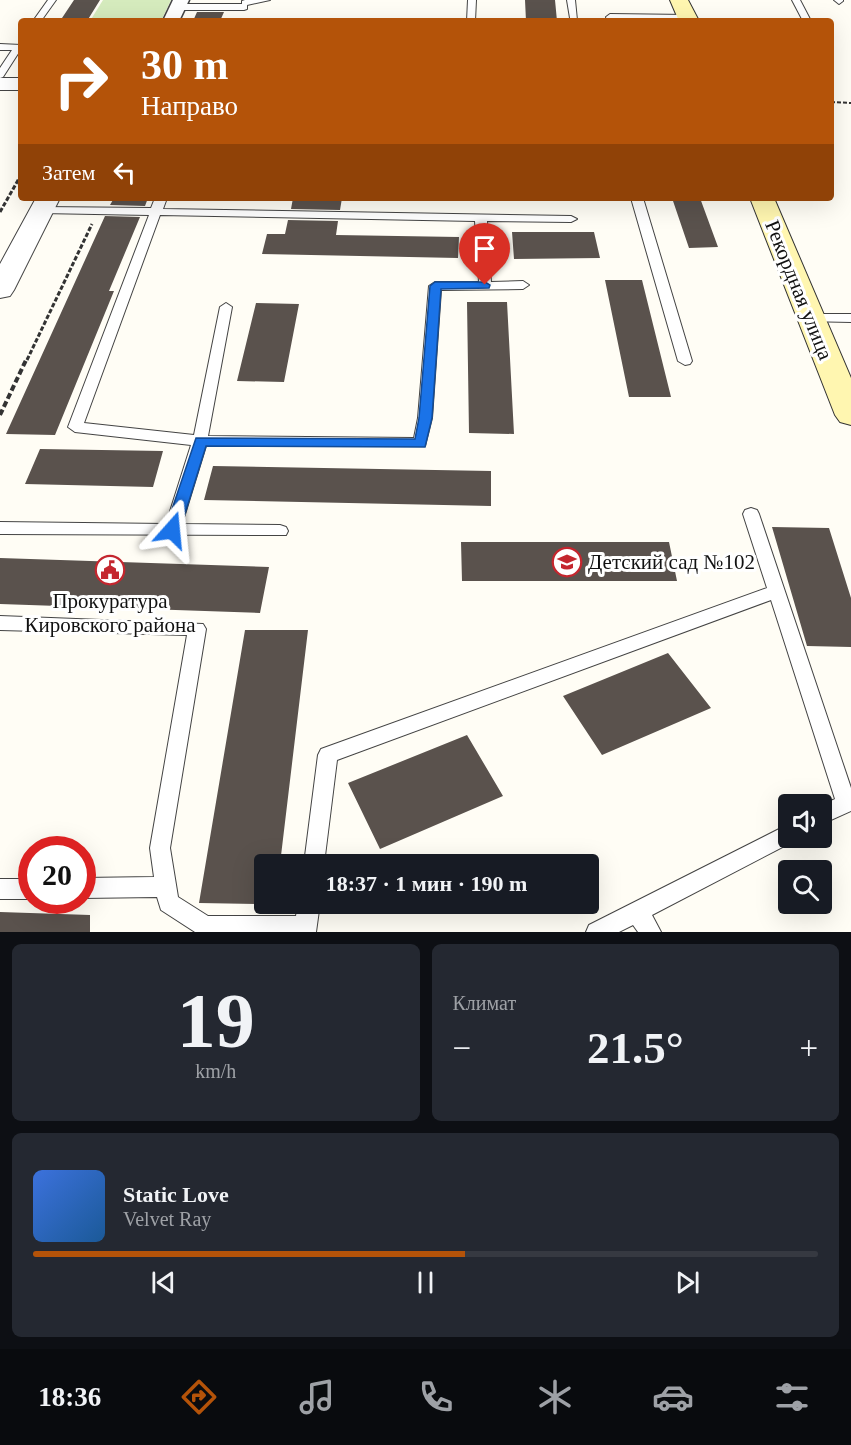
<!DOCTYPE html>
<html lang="ru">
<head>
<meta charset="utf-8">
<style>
  body { margin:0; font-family:Georgia,serif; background:#242831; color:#f1f3f6; height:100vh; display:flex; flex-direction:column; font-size:22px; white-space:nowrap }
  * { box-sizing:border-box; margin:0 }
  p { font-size:20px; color:#9ea1a6 }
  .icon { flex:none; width:33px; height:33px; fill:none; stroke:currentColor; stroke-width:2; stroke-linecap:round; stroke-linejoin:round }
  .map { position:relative; height:932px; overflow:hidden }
  .side { display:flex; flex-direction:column; gap:12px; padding:12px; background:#0d0f14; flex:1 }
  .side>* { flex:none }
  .hud { position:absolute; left:18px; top:18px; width:816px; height:183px; border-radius:6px; box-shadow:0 6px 24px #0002; background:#b45309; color:#fff; overflow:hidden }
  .buttons { position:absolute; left:778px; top:794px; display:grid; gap:12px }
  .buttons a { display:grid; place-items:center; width:54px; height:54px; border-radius:6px; background:#171b24; box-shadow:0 6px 24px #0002; font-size:30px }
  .speed { position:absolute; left:18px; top:836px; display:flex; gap:12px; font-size:30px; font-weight:700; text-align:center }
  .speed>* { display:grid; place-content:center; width:78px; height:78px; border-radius:50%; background:#171b24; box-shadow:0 6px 24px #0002; line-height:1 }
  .speed .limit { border:9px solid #d22; background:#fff; color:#111 }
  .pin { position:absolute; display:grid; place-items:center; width:51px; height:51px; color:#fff; margin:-62px -26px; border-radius:50% 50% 50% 0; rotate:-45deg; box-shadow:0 0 6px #0007 }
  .pin .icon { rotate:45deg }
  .me { position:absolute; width:66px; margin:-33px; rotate:18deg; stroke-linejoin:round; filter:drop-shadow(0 0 4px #0008) }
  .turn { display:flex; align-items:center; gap:21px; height:126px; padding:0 24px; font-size:27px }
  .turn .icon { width:78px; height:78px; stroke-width:2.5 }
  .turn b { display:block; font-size:42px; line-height:51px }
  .then { display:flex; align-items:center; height:57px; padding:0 24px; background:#0003; gap:12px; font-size:22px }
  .big { font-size:45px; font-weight:700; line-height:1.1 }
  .side .card { flex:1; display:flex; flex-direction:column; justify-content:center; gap:9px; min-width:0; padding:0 21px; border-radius:9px; background:#242831 }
  .side .dial { align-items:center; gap:0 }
  .dial b { font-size:78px; line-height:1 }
  .song { display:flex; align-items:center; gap:18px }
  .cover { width:72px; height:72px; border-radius:9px; background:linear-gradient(135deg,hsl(220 70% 55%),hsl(210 70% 35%)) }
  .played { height:6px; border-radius:3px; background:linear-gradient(90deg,#b45309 55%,#363941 55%) }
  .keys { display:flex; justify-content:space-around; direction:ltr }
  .heat { display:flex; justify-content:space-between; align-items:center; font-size:33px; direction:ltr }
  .side .tiles { flex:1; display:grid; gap:12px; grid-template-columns:1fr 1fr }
  .card:last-child { grid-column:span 2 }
  .trip { position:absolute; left:254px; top:854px; width:345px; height:60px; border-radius:6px; background:#171b24; box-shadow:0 6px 24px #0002; font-weight:700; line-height:60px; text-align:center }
  .tabs { display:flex; height:96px; justify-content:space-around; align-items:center; background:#090b0e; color:#9ea1a6 }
  .tabs .icon { width:42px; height:42px }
  .tabs .current { color:#b45309 }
  .tabs b { font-size:27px; color:#f1f3f6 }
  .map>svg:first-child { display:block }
  .green { fill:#d5ebbd }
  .building { fill:#5a524d }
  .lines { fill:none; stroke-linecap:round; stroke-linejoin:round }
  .service-casing { stroke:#444; stroke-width:2 }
  .minor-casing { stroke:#444; stroke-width:3 }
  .tertiary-casing { stroke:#444; stroke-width:2 }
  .secondary-casing { stroke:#333; stroke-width:2 }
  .path-far2 { stroke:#333; stroke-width:2; stroke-dasharray:4 2; stroke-linecap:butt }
  .path-far1 { stroke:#333; stroke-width:3; stroke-dasharray:4.5 2; stroke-linecap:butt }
  .path { stroke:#333; stroke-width:4; stroke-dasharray:6 3; stroke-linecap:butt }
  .service { fill:#fff; fill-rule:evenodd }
  .minor { fill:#fff; fill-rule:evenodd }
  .tertiary { fill:#fff; fill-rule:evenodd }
  .secondary { fill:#fff6b0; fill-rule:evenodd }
  .route { fill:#1a73e8; stroke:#114b97; stroke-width:1.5 }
  .labels { text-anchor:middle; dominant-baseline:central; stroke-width:6; stroke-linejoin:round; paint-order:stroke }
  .street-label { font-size:21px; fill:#111; stroke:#fff }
  .poi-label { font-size:21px; fill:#111; stroke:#fff; text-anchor:start }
</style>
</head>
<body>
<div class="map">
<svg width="851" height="932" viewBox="0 0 851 932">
  <rect width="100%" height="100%" fill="#fffdf5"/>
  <path class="green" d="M103,0h68l-10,21h-71z"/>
  <path class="building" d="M74,0h26l-13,21h-27z
    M525,0h30l2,21h-31z
    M197,12h27l-4,9h-27z
    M114,198h34l-3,8 -35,-1z
    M293,198h49l-2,12 -49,-1z
    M672,198h28l18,49 -29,1z
    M105,216l35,1 -31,74h5l-59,144 -49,-1z
    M288,220l50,1 -2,14 123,2 -1,21 -196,-4 5,-20h18z
    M512,232h82l6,26 -86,1z
    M605,280h37l29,117h-42z
    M467,302h40l7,132 -45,-1z
    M256,303l43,1 -15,78 -47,-1z
    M40,449l123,2 -10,36 -128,-3z
    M213,466l278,5v35l-287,-6z
    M772,527l57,1 22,70v49l-44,-1z
    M461,542h208l8,39h-215z
    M0,558l269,9 -9,46 -260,-9z
    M245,630h63l-28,234h-16v40l-65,-1z
    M668,653l43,55 -109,47 -39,-59z
    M467,735l36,61 -123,53 -32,-66z
    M0,912l90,3v17h-90z"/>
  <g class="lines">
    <g class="service-casing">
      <path id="service" d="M48,0h8l-15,21h-8z
        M245,0h25l-23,5v4l-3,1h-66l-4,-3 4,-3h64v-3z
        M468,0h8l-1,21h-8z
        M567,0h8l2,20 -7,-2z
        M792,0h8l11,21h-8z
        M834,0h9v1l-4,3z
        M610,14l77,1 4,3 -4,3h-80l-1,-4z
        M0,44l21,1v4l-18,28 -3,1v-10l12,-18h-12z
        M155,198h12l-4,11 408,7 6,3 -6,3 -84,-1 4,61 32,-1 6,4 -6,4 -82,1 -9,128 -7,28h-219l-24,78 98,1 6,2 2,4 -2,4 -286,-1v-12l166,2 25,-79 -116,-13 -7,-5 81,-212 -108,-2 -6,-3 6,-3 110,1zM160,215l315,6 4,61h-44l-6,4 -11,132 -4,20 -206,-2 24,-129 -6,-4 -6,4 -26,128 -110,-12z
        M631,198h12l49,163 -2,3 -5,1 -7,-4z
        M809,314h42v8l-47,-1 -1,-3 1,-3z
        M751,508l6,2 2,4 92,274v23l-29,13v-19l13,-6 -64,-199 -434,160 -13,104h-20l14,-109 3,-6 446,-161 -24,-74 2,-4z
        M0,616l203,8 3,5 -36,219 8,49 30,19h88l2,-13h22l-4,29h-121l-34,-22 -4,-13 -75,1v-20l72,-1 -4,-29 37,-213 -187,-5z
        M789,824v13h8l-1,3 -144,75 9,17h-23l-5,-7 -14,7h-33l3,-7z
        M0,879h32v20h-32z"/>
    </g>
    <g class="minor-casing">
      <path id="minor" d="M173,0h16l-10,21h-16z"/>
    </g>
    <g class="tertiary-casing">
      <path id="tertiary" d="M0,78h21v12h-21z
        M36,198h24l-46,92 -4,6 -10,2v-34z"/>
    </g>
    <g class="secondary-casing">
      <path id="secondary" d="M670,0h18l11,21h-20z
        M750,198h24l77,180v47l-11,-3 -5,-7z"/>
    </g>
    <path class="path-far2" d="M831,102l20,1"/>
    <path class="path-far1" d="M0,212l21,-37
      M27,360l65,-136"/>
    <path class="path" d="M0,415l27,-57"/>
    <use href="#service" class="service"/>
    <use href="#minor" class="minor"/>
    <use href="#tertiary" class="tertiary"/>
    <use href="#secondary" class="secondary"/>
  </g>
  <path class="route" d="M485,282l5,3 -1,3 -48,1 -9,129 -7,29 -219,-1 -26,84 -8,5 -5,-2 -2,-3 31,-92 219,1 4,-21 11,-132 5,-4z"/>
  <defs>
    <g id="school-ring" transform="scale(1.5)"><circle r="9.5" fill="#fff" stroke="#c4262e" stroke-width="1.5"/><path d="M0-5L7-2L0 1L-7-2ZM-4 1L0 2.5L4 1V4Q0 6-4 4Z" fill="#c4262e"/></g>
    <g id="civic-ring" transform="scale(1.5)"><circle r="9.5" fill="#fff" stroke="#c4262e" stroke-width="1.5"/><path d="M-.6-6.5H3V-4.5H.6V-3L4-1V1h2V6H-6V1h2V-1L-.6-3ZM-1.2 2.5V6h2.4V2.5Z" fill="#c4262e"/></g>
  </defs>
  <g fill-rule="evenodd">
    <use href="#school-ring" x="567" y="562"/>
    <use href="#civic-ring" x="110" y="570"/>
  </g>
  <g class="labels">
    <g class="street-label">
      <text transform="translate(799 290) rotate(68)">Рекордная улица</text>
    </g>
    <g class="poi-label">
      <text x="588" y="562">Детский сад №102</text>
      <text x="110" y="601" text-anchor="middle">Прокуратура<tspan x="110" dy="24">Кировского района</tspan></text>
    </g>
  </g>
</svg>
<div class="buttons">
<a><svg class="icon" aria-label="sound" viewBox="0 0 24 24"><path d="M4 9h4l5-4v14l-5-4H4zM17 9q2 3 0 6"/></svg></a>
<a><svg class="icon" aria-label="search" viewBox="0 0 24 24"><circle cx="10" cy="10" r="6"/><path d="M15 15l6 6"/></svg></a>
</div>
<div class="speed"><div class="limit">20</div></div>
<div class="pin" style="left:485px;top:285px;background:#d93025"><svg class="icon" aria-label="arrive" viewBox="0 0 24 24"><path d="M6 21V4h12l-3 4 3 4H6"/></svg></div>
<svg class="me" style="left:172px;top:530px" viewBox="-20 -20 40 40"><path d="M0-17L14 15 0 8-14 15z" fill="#1a73e8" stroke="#fff" stroke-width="4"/></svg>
<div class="trip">18:37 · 1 мин · 190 m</div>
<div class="hud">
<div class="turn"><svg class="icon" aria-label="right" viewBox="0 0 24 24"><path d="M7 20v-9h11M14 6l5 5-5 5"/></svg><div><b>30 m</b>Направо</div></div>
<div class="then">Затем<svg class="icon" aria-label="left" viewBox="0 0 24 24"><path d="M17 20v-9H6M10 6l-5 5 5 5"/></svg></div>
</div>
</div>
<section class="side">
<div class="tiles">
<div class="card dial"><b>19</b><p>km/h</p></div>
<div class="card"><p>Климат</p>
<div class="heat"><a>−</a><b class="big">21.5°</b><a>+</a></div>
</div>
<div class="card">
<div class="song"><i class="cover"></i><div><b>Static Love</b><p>Velvet Ray</p></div></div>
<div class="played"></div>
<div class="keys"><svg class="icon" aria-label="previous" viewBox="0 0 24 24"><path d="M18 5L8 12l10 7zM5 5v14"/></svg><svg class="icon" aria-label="pause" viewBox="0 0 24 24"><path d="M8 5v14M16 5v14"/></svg><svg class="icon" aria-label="next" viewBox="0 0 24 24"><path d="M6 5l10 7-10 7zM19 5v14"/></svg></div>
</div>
</div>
</section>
<nav class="tabs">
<b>18:36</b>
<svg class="icon current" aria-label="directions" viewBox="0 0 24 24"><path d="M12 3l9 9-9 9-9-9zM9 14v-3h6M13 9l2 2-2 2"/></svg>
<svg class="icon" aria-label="music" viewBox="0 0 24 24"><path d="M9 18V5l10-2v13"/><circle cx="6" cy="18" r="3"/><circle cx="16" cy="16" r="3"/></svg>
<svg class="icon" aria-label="phone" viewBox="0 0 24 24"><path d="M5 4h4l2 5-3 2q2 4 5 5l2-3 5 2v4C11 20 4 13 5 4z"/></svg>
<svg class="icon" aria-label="climate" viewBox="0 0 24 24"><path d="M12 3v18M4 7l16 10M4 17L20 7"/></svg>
<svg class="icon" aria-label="car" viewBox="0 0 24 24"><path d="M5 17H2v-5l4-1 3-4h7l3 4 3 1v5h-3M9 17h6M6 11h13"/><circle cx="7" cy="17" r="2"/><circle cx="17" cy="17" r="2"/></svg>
<svg class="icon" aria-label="filters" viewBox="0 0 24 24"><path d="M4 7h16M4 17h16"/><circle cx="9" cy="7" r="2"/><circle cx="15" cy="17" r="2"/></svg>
</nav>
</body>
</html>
